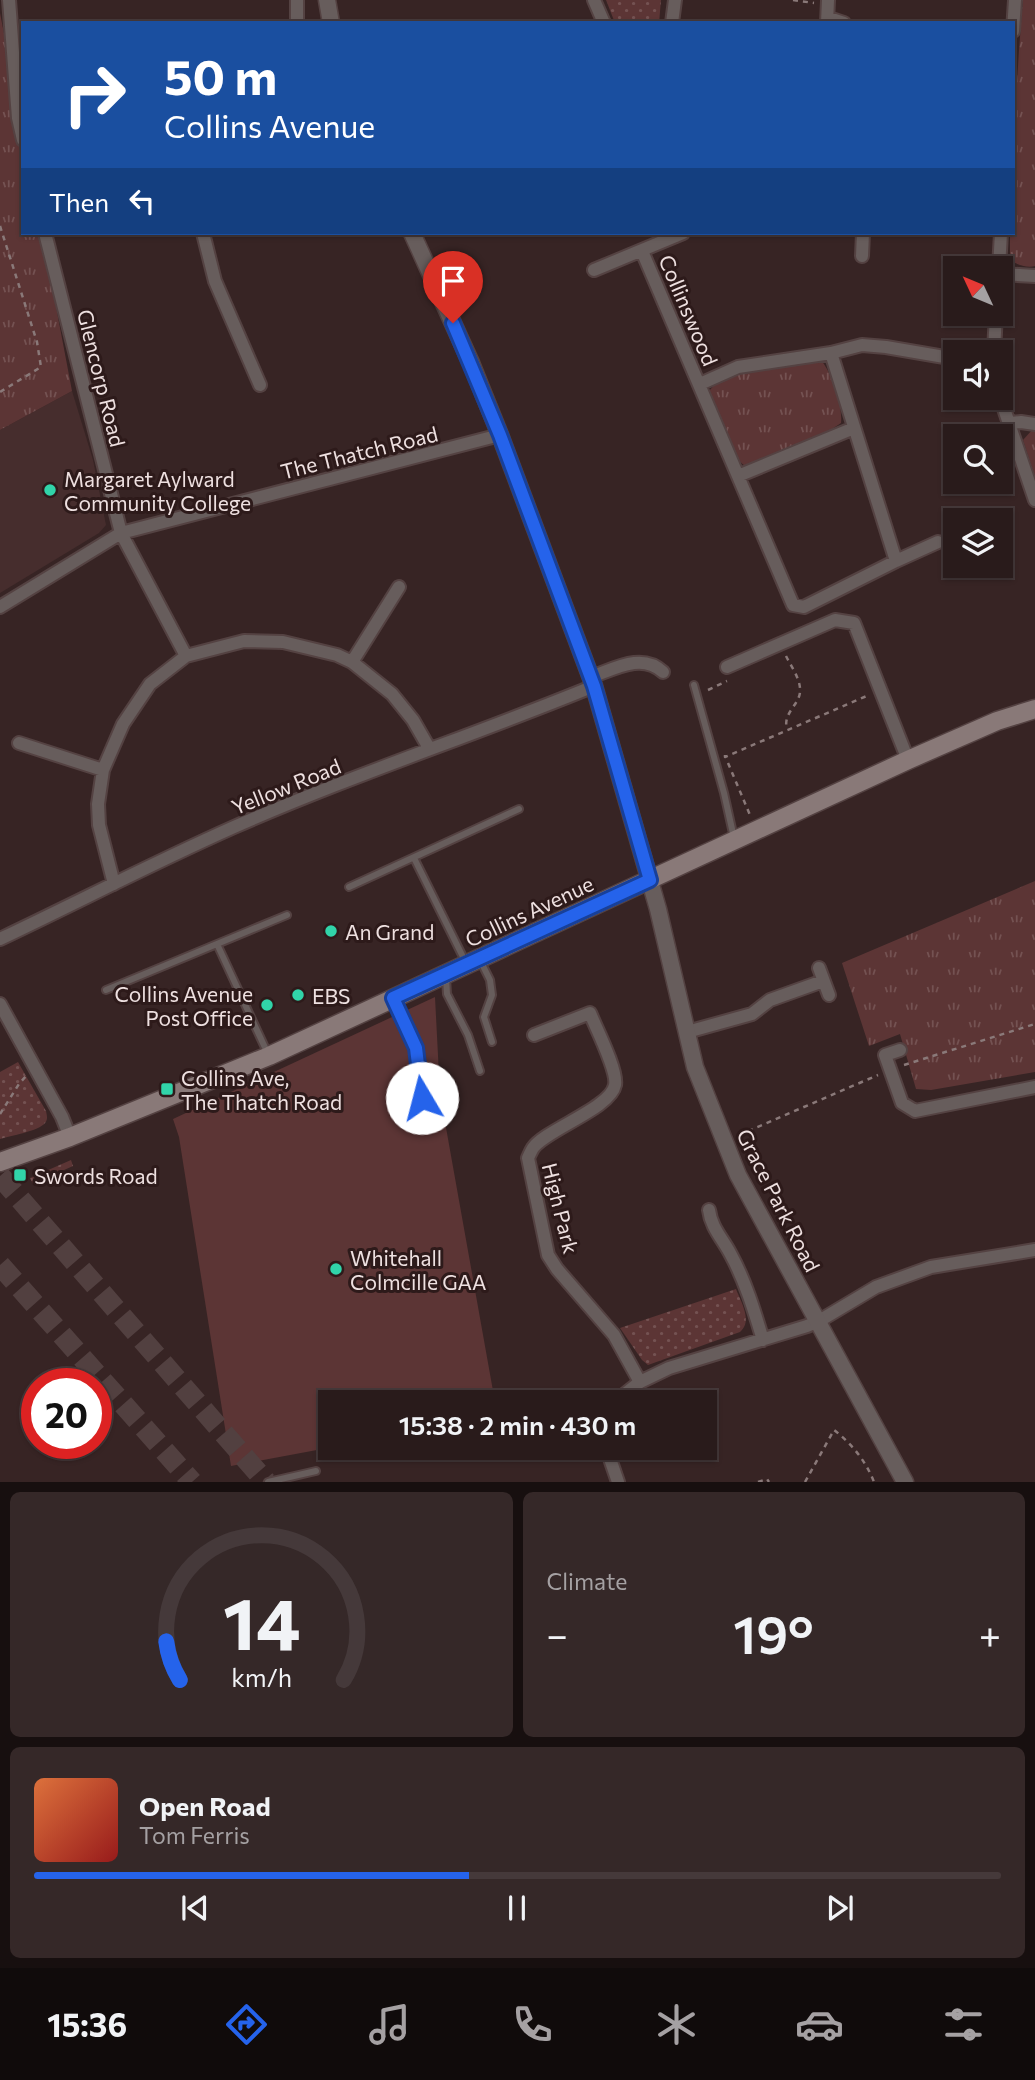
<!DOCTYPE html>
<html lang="en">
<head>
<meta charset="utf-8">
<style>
  body { margin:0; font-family:Commissioner,sans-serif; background:#352828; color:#f1f3f6; height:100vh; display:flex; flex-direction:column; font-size:26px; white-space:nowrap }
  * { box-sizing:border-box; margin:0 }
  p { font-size:23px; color:#a5a1a3 }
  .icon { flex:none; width:38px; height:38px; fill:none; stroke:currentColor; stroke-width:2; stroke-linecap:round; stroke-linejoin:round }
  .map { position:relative; height:1482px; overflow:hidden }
  .panel { display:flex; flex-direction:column; gap:10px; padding:10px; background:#170f0f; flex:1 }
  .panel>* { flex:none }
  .top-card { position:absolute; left:21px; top:21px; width:994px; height:214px; border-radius:0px; box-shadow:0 2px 5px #0004,0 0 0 2px #45393a; background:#1a4fa0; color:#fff; overflow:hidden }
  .needle { width:46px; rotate:314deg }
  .controls { position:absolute; left:943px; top:256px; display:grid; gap:14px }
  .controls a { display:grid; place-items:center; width:70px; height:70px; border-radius:0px; background:#291b1b; box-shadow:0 2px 5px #0004,0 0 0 2px #45393a; font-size:35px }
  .speed { position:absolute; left:21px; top:1368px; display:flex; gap:14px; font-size:35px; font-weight:700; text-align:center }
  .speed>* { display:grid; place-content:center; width:91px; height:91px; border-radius:50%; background:#291b1b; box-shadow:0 2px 5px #0004,0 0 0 2px #45393a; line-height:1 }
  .speed .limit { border:10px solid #d22; background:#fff; color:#111 }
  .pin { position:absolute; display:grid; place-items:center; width:60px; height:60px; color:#fff; margin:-72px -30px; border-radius:50% 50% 50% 0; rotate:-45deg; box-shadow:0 0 7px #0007 }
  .pin .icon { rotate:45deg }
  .me { position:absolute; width:77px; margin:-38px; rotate:352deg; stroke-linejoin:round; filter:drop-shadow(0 0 5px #0008) }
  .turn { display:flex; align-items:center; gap:24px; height:147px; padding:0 28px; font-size:32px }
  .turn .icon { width:91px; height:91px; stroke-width:2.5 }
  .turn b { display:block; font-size:49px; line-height:60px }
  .then { display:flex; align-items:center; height:66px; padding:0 28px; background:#0003; gap:14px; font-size:26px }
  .big { font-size:52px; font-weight:600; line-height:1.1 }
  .panel .tile { flex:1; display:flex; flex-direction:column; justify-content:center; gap:10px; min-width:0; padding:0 24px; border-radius:10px; background:#352828 }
  .panel .dial { align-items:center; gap:0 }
  .dial svg { height:182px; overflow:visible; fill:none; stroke:#45393a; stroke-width:7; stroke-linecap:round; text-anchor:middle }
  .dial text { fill:#f1f3f6; stroke:none }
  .song { display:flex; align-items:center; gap:21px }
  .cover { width:84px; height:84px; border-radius:10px; background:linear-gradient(135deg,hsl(20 70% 55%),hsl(0 70% 35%)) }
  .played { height:7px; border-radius:4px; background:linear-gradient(90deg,#2563eb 45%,#45393a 45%) }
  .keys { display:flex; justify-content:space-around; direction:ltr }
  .heat { display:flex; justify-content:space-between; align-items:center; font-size:38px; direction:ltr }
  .panel .tiles { flex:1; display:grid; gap:10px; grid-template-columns:1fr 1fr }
  .tile:last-child { grid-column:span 2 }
  .trip { position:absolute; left:318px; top:1390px; width:399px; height:70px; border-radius:0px; background:#291b1b; box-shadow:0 2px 5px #0004,0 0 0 2px #45393a; font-weight:600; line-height:70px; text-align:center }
  .menu { display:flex; height:112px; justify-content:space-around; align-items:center; background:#100b0b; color:#a5a1a3 }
  .menu .icon { width:49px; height:49px }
  .menu .selected { color:#2563eb }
  .menu b { font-size:32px; color:#f1f3f6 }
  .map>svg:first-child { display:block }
  .built { fill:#462d2d }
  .grass { fill:url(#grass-dots) }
  .park { fill:url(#park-tufts) }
  .garden { fill:#5c3535 }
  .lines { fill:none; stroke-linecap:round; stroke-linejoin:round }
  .motorway-tunnel { stroke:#524040; stroke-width:21; stroke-dasharray:21 10; stroke-linecap:butt }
  .service-casing { stroke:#544242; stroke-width:10 }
  .minor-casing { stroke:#544242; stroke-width:16 }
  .tertiary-casing { stroke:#544242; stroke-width:19 }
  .secondary-casing { stroke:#544242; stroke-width:21 }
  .path { stroke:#8a7979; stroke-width:2.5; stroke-dasharray:5 5; stroke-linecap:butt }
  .service { stroke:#675d5c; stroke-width:6 }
  .minor { stroke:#675d5c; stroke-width:12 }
  .tertiary { stroke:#675d5c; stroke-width:16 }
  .secondary { stroke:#897978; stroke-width:18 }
  .route-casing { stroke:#184099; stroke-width:18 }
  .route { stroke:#2563eb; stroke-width:12 }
  .poi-dot { fill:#31d4a9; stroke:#2d1a1a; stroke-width:2.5 }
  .labels { text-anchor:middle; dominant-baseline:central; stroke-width:6; stroke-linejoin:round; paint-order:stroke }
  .street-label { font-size:21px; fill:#eee0e0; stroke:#2d1a1a }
  .poi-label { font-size:21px; fill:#eee0e0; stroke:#2d1a1a; text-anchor:start }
</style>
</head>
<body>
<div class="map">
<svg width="1035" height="1482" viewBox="0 0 1035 1482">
  <defs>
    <pattern id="grass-dots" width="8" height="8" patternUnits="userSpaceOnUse" patternTransform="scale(1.75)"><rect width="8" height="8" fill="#5c3535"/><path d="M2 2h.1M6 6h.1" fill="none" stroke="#745252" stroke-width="1.8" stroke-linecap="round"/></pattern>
    <pattern id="park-tufts" width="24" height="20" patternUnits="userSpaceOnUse" patternTransform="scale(1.75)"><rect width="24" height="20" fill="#5c3535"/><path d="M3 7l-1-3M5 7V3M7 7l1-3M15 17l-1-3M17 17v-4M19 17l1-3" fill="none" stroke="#745252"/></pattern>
  </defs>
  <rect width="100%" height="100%" fill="#372424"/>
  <path class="built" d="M72,391l21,69 13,65 -7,8 -99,60v-163z"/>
  <path class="grass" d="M606,0h55l-2,23h-44z
    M18,1062l28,49c1,5 2,8 -1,12 -6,8 -35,13 -45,16v-67z
    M71,1160l2,6 -40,18 -3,-6z
    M736,1289c5,13 17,32 4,43l-92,33 -6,-5 -22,-32z"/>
  <path class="park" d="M1023,0h12v266c-8,2 -18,-1 -25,-6v-27h3c0,-78 3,-155 10,-233z
    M0,13l23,119v101h19l30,158 -72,39z
    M820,359c12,13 23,47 21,64l-15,10 -78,35c-20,-11 -30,-55 -39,-77l7,-8 14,-8z
    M1033,429h2v48l-12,-37z
    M1035,881v191l-104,18 -15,-1 -16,-55 -31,12 -27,-83z"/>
  <path class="garden" d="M435,997l5,97 55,308h-164v45h2l-102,19 -52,-329 -6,-18z
    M431,1447h72l2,14z"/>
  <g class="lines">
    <path class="motorway-tunnel" d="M0,1176l266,306
      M0,1265l192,217"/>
    <g class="service-casing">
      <path id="service" d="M694,685l30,108 10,45
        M414,858l52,105
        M349,887l170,-78
        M217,944l51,110
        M480,960l10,20 2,15 -8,22 8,25
        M446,978l1,16 21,41 12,36
        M106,990l181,-75
        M394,1000l22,48 6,50
        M268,1482l48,-11"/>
    </g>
    <g class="minor-casing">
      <path id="minor" d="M9,0l9,118 5,22
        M594,0l10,23
        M829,18l15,5
        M297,23v-23
        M672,23l3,-23
        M827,23l1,-23
        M1013,31l2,-31
        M45,233l76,300 65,123
        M203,233l12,48 45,104
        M642,251l151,354 11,2 92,-46 42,-19
        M862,256l1,-23
        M999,268l2,-35
        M594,270l89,-37
        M1001,274l34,2
        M994,352l2,-39
        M831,353l65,208
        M700,384l38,-17 93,-14 31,-8 24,2 70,12
        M1000,397l35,103
        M1010,423l11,-1 14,2
        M738,476l116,-48
        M0,607l121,-74 379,-98
        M352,662l47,-75
        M727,667l108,-47 19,3 54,137
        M591,677c23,-8 51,-25 72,-5
        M19,743l84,27
        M114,884l-15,-59 -1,-21 5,-34 20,-46 27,-40 36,-28 58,-15 39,1 54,13 15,7 40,32 21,26 16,28
        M0,939c78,-37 155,-77 234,-112 118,-52 241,-92 360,-141
        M819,968l10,27
        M0,1004l62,113 8,20
        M687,1032l65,-18 18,-14 53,-19
        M534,1035l56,-22c6,15 28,58 25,72 -4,23 -70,45 -82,63 -2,3 -3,6 -5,10l20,97 9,14 57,66 26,47
        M900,1050l-15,5 17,48 13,8 120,-24
        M709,1210c2,17 13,28 21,43 15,27 24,57 33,87
        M615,1402l25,-20 29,-14 138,-42 12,-5 57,-34 55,-20 104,-17
        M606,1447l12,35"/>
    </g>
    <g class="tertiary-casing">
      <path id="tertiary" d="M327,0l4,23
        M412,233l59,130 29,72 94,251 64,223 37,158 43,108 167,307"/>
    </g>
    <g class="secondary-casing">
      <path id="secondary" d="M0,1162l70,-25 199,-81 639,-296 89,-39 38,-12"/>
    </g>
    <path class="path" d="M793,0l21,3
      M0,226l37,116 4,25 -41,25
      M786,656c5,10 13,21 14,32 2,16 -18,24 -13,41
      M708,690l19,-9
      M725,755v2l144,-62
      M728,763l22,52
      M904,1065l131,-41
      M0,1114l19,-30 7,-8
      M739,1135l139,-60
      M758,1482l9,-3 2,3
      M805,1482l29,-52c17,13 32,31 40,52"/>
    <use href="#service" class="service"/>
    <use href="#minor" class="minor"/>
    <use href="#tertiary" class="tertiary"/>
    <use href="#secondary" class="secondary"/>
  </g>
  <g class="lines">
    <g class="route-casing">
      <path id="route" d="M422,1098l-6,-50 -23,-50 257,-118 -56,-194 -94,-251 -47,-112"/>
    </g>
    <use href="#route" class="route"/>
  </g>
  <g class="poi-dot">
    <circle cx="50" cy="490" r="7"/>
    <circle cx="331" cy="931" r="7"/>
    <circle cx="298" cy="995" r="7"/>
    <circle cx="267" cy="1005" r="7"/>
    <rect x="160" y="1082" width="14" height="14" rx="3.5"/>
    <rect x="13" y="1168" width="14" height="14" rx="3.5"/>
    <circle cx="336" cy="1269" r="7"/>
  </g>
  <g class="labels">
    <g class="street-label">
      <text transform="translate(689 310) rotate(67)">Collinswood</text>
      <text transform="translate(102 378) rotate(76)">Glencorp Road</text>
      <text transform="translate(359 452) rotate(-14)">The Thatch Road</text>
      <text transform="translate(286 786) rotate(-22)">Yellow Road</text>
      <text transform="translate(529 911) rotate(-25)">Collins Avenue</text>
      <text transform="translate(779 1200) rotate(63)">Grace Park Road</text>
      <text transform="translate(561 1208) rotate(76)">High Park</text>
    </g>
    <g class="poi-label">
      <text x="64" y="478">Margaret Aylward<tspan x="64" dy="24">Community College</tspan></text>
      <text x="345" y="931">An Grand</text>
      <text x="253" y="993" text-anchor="end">Collins Avenue<tspan x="253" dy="24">Post Office</tspan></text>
      <text x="312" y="995">EBS</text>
      <text x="181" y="1077">Collins Ave,<tspan x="181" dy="24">The Thatch Road</tspan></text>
      <text x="34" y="1175">Swords Road</text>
      <text x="350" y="1257">Whitehall<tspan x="350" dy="24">Colmcille GAA</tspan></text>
    </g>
  </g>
</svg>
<div class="controls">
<a><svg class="needle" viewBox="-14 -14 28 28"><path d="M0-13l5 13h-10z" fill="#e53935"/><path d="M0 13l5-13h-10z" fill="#a5a1a3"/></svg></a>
<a><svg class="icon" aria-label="sound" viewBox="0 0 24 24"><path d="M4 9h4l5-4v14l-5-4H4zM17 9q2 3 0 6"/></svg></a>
<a><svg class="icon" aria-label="search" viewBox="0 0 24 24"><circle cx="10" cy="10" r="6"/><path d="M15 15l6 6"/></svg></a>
<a><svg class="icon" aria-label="layers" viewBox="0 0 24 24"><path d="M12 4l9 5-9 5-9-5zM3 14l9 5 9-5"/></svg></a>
</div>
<div class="speed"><div class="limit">20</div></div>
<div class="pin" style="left:453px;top:323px;background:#d93025"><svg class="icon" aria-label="arrive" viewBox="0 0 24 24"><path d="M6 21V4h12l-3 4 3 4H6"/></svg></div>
<svg class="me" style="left:422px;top:1098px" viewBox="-20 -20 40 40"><circle r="19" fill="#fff"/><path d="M0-13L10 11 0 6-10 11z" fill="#2563eb"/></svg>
<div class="trip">15:38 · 2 min · 430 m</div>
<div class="top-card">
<div class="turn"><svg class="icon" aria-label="right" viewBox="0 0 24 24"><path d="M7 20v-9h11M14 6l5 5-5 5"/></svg><div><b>50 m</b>Collins Avenue</div></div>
<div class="then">Then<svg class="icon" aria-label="left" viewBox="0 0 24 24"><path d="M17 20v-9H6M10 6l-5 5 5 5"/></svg></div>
</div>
</div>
<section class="panel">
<div class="tiles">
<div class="tile dial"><svg viewBox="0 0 100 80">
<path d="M14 69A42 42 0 1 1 86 69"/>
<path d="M14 69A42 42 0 0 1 8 52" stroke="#2563eb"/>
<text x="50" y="56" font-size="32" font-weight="700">14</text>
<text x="50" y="72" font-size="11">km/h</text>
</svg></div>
<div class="tile"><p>Climate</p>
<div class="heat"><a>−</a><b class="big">19°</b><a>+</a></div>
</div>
<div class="tile">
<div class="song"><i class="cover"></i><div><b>Open Road</b><p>Tom Ferris</p></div></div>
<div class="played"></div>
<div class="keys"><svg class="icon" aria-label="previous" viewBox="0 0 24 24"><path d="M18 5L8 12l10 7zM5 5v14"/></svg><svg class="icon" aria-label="pause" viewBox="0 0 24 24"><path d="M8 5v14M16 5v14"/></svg><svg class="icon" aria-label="next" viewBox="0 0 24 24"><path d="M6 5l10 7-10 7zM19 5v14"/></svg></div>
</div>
</div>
</section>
<nav class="menu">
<b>15:36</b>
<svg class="icon selected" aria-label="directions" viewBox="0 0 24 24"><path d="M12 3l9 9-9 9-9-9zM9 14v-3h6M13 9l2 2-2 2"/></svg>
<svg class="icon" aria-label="music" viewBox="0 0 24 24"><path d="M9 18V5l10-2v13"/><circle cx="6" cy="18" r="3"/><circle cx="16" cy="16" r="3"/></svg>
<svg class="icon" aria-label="phone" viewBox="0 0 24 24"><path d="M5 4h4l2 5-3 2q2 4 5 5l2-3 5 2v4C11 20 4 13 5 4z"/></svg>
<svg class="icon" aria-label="climate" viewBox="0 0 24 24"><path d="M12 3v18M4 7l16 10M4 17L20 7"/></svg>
<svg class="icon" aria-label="car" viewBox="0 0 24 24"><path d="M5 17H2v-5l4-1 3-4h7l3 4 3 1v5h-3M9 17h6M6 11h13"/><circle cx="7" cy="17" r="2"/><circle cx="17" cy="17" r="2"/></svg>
<svg class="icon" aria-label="filters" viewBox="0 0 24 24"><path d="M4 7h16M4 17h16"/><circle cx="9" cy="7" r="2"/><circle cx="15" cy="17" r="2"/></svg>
</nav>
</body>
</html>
